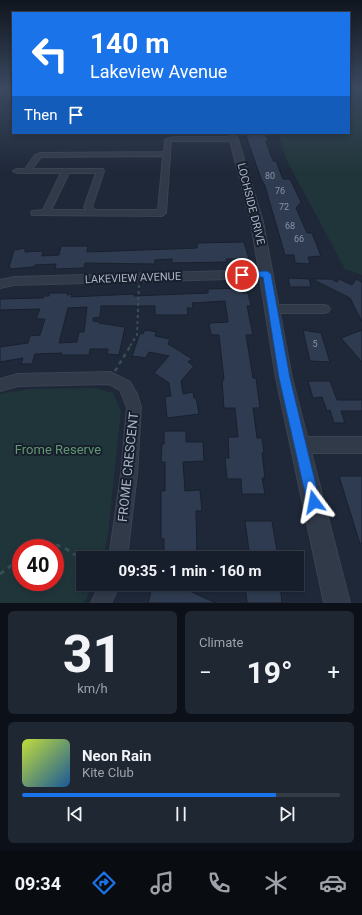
<!DOCTYPE html>
<html lang="en">
<head>
<meta charset="utf-8">
<style>
  body { margin:0; font-family:Roboto,sans-serif; background:#1f2733; color:#f1f3f6; height:100vh; display:flex; flex-direction:column; font-size:15px; white-space:nowrap }
  * { box-sizing:border-box; margin:0 }
  p { font-size:13px; color:#9ea2a9 }
  .icon { flex:none; width:22px; height:22px; fill:none; stroke:currentColor; stroke-width:2; stroke-linecap:round; stroke-linejoin:round }
  .map { position:relative; height:603px; overflow:hidden }
  .side { display:flex; flex-direction:column; gap:8px; padding:8px; background:#0c1018; flex:1 }
  .side>* { flex:none }
  .banner { position:absolute; left:12px; top:12px; width:338px; height:122px; border-radius:0px; box-shadow:0 2px 6px #0003,0 0 0 1px #353c47; background:#1a73e8; color:#fff; overflow:hidden }
  .speed { position:absolute; left:12px; top:539px; display:flex; gap:8px; font-size:20px; font-weight:700; text-align:center }
  .speed>* { display:grid; place-content:center; width:52px; height:52px; border-radius:50%; background:#161e2b; box-shadow:0 2px 6px #0003,0 0 0 1px #353c47; line-height:1 }
  .speed .limit { border:6px solid #d22; background:#fff; color:#111 }
  .pin { position:absolute; display:grid; place-items:center; width:34px; height:34px; color:#fff; margin:-17px; border:2px solid #fff; border-radius:50%; box-shadow:0 1px 4px #0007 }
  .me { position:absolute; width:44px; margin:-22px; rotate:347deg; stroke-linejoin:round; filter:drop-shadow(0 0 3px #0008) }
  .turn { display:flex; align-items:center; gap:14px; height:84px; padding:0 12px; font-size:18px }
  .turn .icon { width:52px; height:52px; stroke-width:2.5 }
  .turn b { display:block; font-size:28px; line-height:34px }
  .then { display:flex; align-items:center; height:38px; padding:0 12px; background:#0003; gap:8px; font-size:15px }
  .big { font-size:30px; font-weight:700; line-height:1.1 }
  .side .widget { flex:1; display:flex; flex-direction:column; justify-content:center; gap:6px; min-width:0; padding:0 14px; border-radius:6px; background:#1f2733 }
  .side .dial { align-items:center; gap:0 }
  .dial b { font-size:52px; line-height:1 }
  .song { display:flex; align-items:center; gap:12px }
  .cover { width:48px; height:48px; border-radius:6px; background:linear-gradient(135deg,hsl(70 70% 55%),hsl(210 70% 35%)) }
  .played { height:4px; border-radius:2px; background:linear-gradient(90deg,#1a73e8 80%,#353c47 80%) }
  .keys { display:flex; justify-content:space-around; direction:ltr }
  .heat { display:flex; justify-content:space-between; align-items:center; font-size:22px; direction:ltr }
  .side .tiles { flex:1; display:grid; gap:8px; grid-template-columns:1fr 1fr }
  .widget:last-child { grid-column:span 2 }
  .trip { position:absolute; left:76px; top:551px; width:228px; height:40px; border-radius:0px; background:#161e2b; box-shadow:0 2px 6px #0003,0 0 0 1px #353c47; font-weight:700; line-height:40px; text-align:center }
  .tab-bar { display:flex; height:64px; justify-content:space-around; align-items:center; background:#090c11; color:#9ea2a9 }
  .tab-bar .icon { width:28px; height:28px }
  .tab-bar .current { color:#1a73e8 }
  .tab-bar b { font-size:18px; color:#f1f3f6 }
  .map>svg:first-child { display:block }
  .green { fill:#20353a; fill-rule:evenodd }
  .building { fill:#2f3b50; stroke:#19212f; fill-rule:evenodd }
  .lines { fill:none; stroke-linecap:round; stroke-linejoin:round }
  .service-casing { stroke:#3b4352; stroke-width:2.5 }
  .minor-casing { stroke:#3b4352; stroke-width:2 }
  .tertiary-casing { stroke:#3b4352; stroke-width:2 }
  .secondary-casing { stroke:#3b4352; stroke-width:2 }
  .path-far2 { stroke:#384f52; stroke-width:2; stroke-dasharray:3 3; stroke-linecap:butt }
  .path-far1 { stroke:#384f52; stroke-width:2.5; stroke-dasharray:4 4; stroke-linecap:butt }
  .path { stroke:#384f52; stroke-width:3; stroke-dasharray:5 5; stroke-linecap:butt }
  .service { fill:#313a49; fill-rule:evenodd }
  .minor { fill:#313a49; fill-rule:evenodd }
  .tertiary { fill:#313a49; fill-rule:evenodd }
  .secondary { fill:#3f485c; fill-rule:evenodd }
  .route { fill:#1a73e8; stroke:#114b97 }
  .labels { text-anchor:middle; dominant-baseline:central; stroke-width:4; stroke-linejoin:round; paint-order:stroke }
  .number-label { font-size:9px; fill:#8a94a6 }
  .street-label { font-size:11px; fill:#abb4c6; stroke:#171f2d }
  .near-park-label { font-size:13px; fill:#619871; stroke:#171f2d }
  .near-street-label { font-size:13px; fill:#abb4c6; stroke:#171f2d }
</style>
</head>
<body>
<div class="map">
<svg width="362" height="603" viewBox="0 0 362 603">
  <rect width="100%" height="100%" fill="#1e2839"/>
  <path class="green" d="M349,88h13v187l-17,-6 -59,-110 -8,-26h71z
    M95,388l18,5 8,18 -13,122 -5,25h-20v26h10l-9,19h-84v-209l29,-5zM21,548h34v34h-34z"/>
  <path class="building" d="M245,133h20l4,8h-3l7,20h3l7,18h7l11,23 -5,6 11,25h5l9,23 -13,1 2,7 -15,-1 -1,-8h-9l-20,-69 -4,-7z
    M244,242l5,17h-23l1,3 -55,1v-4l-17,1v4l-70,-1 -1,5 -29,1 1,-5 -21,1 -1,2 -24,2v-2h-1l5,-17 11,-2v4l18,-1 -1,5 17,-1 2,-9h27l-1,6 110,-4v-5z
    M288,278l21,1 2,8h-21z
    M312,279h19l6,3 2,-3 13,6 4,-6 6,3v40l-12,-24z
    M242,288l1,5h5l3,13h-4l6,29h-7l7,43h3l4,30h-7l4,30h5l2,15h-2l3,25h-3l3,16h-23l-1,-15h-14l-2,-21h4l-1,-21h10l-3,-29h-11l-2,-28h2l-5,-45h-8l-2,-12 19,-1 -3,-21 -33,2 1,5h-6l1,7h-33v-9h-54l-1,11 -7,1v3l6,1v1l26,4 -6,28 -12,-1 1,-5h-18l-1,6h-28l1,-2 -27,1 -3,10h-11l2,-6 -23,4v-15l28,-4 2,-7 10,-1 5,-16h-9l4,-10 -40,1v-11l43,-1 1,-2h5v-3h19l-1,2 5,-1 -1,3 64,-3 -1,2 74,-3v-4zM87,307l-3,25h-5l-2,10 -18,1 9,-35z
    M145,330l11,2 -1,4 15,3 -2,5 26,16h-4l-2,2 6,4 -13,15 2,13 10,-2 1,6h2l3,16 -32,4 -2,-21 6,-1 -2,-13 -15,-10 15,-17 -20,-4 -3,6 -14,-2 8,-23 3,1z
    M303,330l18,3 9,29 -20,-1z
    M362,330v32l-21,-24z
    M308,381h22l7,19h25v11h-21l4,12h-11l-4,-13 -3,1 -5,-14 -9,1z
    M164,431h22v11h17l1,19 -21,1 2,29 15,-1 2,21h-6l1,47h-31l-2,-1v-18h-3v-48h4v-29h-4l1,-18h2z
    M339,476h23v67l-2,1z
    M245,521h27l6,36 -28,1z
    M153,584h21l42,19h-68z
    M245,584h35l2,19h-35z"/>
  <g class="lines">
    <g class="service-casing">
      <path id="service" d="M0,92l13,3v2l-13,-3z"/>
    </g>
    <g class="minor-casing">
      <path id="minor" d="M173,137h60l3,2 -3,2h-62l-5,72 -4,3 -130,-1 -1,-2 1,-2 11,-1 18,-37h-44l-4,-2 4,-2h8l10,-14 6,-2 123,-1 1,-12zM163,156l-5,54h-63l-3,-3 12,-36 -1,-2h-71l9,-12zM69,173h27l-12,34 3,3h-36z
        M267,270l5,4 -5,4 -253,7 -14,3v-8l14,-3z
        M272,305h52l4,1 2,3 -2,3 -4,1h-52l-4,-1 -2,-3 2,-3z
        M110,372l20,10 7,12 4,13 -4,67 -10,84h-18l12,-84 6,-67 -7,-17 -11,-6 -91,2 -18,5v-12l18,-5z
        M300,437h62v16h-62l-5,-3 -3,-5 3,-5z
        M100,584h20l-9,19h-20z"/>
    </g>
    <g class="tertiary-casing">
      <path id="tertiary" d="M228,133h8l27,89 29,156 58,225h-26l-48,-225 -25,-156z"/>
    </g>
    <g class="secondary-casing">
      <path id="secondary" d="M0,88h13v2h-13z"/>
    </g>
    <path class="path-far2" d="M130,346l7,-11 2,-50"/>
    <path class="path-far1" d="M115,371l16,-26"/>
    <path class="path" d="M36,548c21,-9 31,1 47,13
      M0,574l21,-16"/>
    <use href="#service" class="service"/>
    <use href="#minor" class="minor"/>
    <use href="#tertiary" class="tertiary"/>
    <use href="#secondary" class="secondary"/>
  </g>
  <linearGradient id="sky" x2="0" y2="1"><stop stop-color="#10161f"/><stop offset="0.51" stop-color="#3b485f"/><stop offset="1" stop-color="#3b485f" stop-opacity="0"/></linearGradient>
  <rect width="362" height="172" fill="url(#sky)"/>
  <path class="route" d="M267,271l4,3 19,104 30,124 -2,5 -4,2 -5,-2 -2,-5 -28,-124 -16,-101 -21,1 -5,-3 5,-3z"/>
  <g class="labels">
    <g class="number-label">
      <text x="270" y="176">80</text>
      <text x="280" y="191">76</text>
      <text x="284" y="207">72</text>
      <text x="290" y="226">68</text>
      <text x="299" y="239">66</text>
      <text x="315" y="344">5</text>
    </g>
    <g class="street-label">
      <text transform="translate(251 204) rotate(76)">LOCHSIDE DRIVE</text>
      <text transform="translate(133 278) rotate(-2)">LAKEVIEW AVENUE</text>
    </g>
    <g class="near-park-label">
      <text x="58" y="449">Frome Reserve</text>
    </g>
    <g class="near-street-label">
      <text transform="translate(128 467) rotate(-84)">FROME CRESCENT</text>
    </g>
  </g>
</svg>
<div class="speed"><div class="limit">40</div></div>
<div class="pin" style="left:242px;top:275px;background:#d93025"><svg class="icon" aria-label="arrive" viewBox="0 0 24 24"><path d="M6 21V4h12l-3 4 3 4H6"/></svg></div>
<svg class="me" style="left:314px;top:502px" viewBox="-20 -20 40 40"><path d="M0-17L14 15 0 8-14 15z" fill="#1a73e8" stroke="#fff" stroke-width="4"/></svg>
<div class="trip">09:35 · 1 min · 160 m</div>
<div class="banner">
<div class="turn"><svg class="icon" aria-label="left" viewBox="0 0 24 24"><path d="M17 20v-9H6M10 6l-5 5 5 5"/></svg><div><b>140 m</b>Lakeview Avenue</div></div>
<div class="then">Then<svg class="icon" aria-label="arrive" viewBox="0 0 24 24"><path d="M6 21V4h12l-3 4 3 4H6"/></svg></div>
</div>
</div>
<section class="side">
<div class="tiles">
<div class="widget dial"><b>31</b><p>km/h</p></div>
<div class="widget"><p>Climate</p>
<div class="heat"><a>−</a><b class="big">19°</b><a>+</a></div>
</div>
<div class="widget">
<div class="song"><i class="cover"></i><div><b>Neon Rain</b><p>Kite Club</p></div></div>
<div class="played"></div>
<div class="keys"><svg class="icon" aria-label="previous" viewBox="0 0 24 24"><path d="M18 5L8 12l10 7zM5 5v14"/></svg><svg class="icon" aria-label="pause" viewBox="0 0 24 24"><path d="M8 5v14M16 5v14"/></svg><svg class="icon" aria-label="next" viewBox="0 0 24 24"><path d="M6 5l10 7-10 7zM19 5v14"/></svg></div>
</div>
</div>
</section>
<nav class="tab-bar">
<b>09:34</b>
<svg class="icon current" aria-label="directions" viewBox="0 0 24 24"><path d="M12 3l9 9-9 9-9-9zM9 14v-3h6M13 9l2 2-2 2"/></svg>
<svg class="icon" aria-label="music" viewBox="0 0 24 24"><path d="M9 18V5l10-2v13"/><circle cx="6" cy="18" r="3"/><circle cx="16" cy="16" r="3"/></svg>
<svg class="icon" aria-label="phone" viewBox="0 0 24 24"><path d="M5 4h4l2 5-3 2q2 4 5 5l2-3 5 2v4C11 20 4 13 5 4z"/></svg>
<svg class="icon" aria-label="climate" viewBox="0 0 24 24"><path d="M12 3v18M4 7l16 10M4 17L20 7"/></svg>
<svg class="icon" aria-label="car" viewBox="0 0 24 24"><path d="M5 17H2v-5l4-1 3-4h7l3 4 3 1v5h-3M9 17h6M6 11h13"/><circle cx="7" cy="17" r="2"/><circle cx="17" cy="17" r="2"/></svg>
</nav>
</body>
</html>
